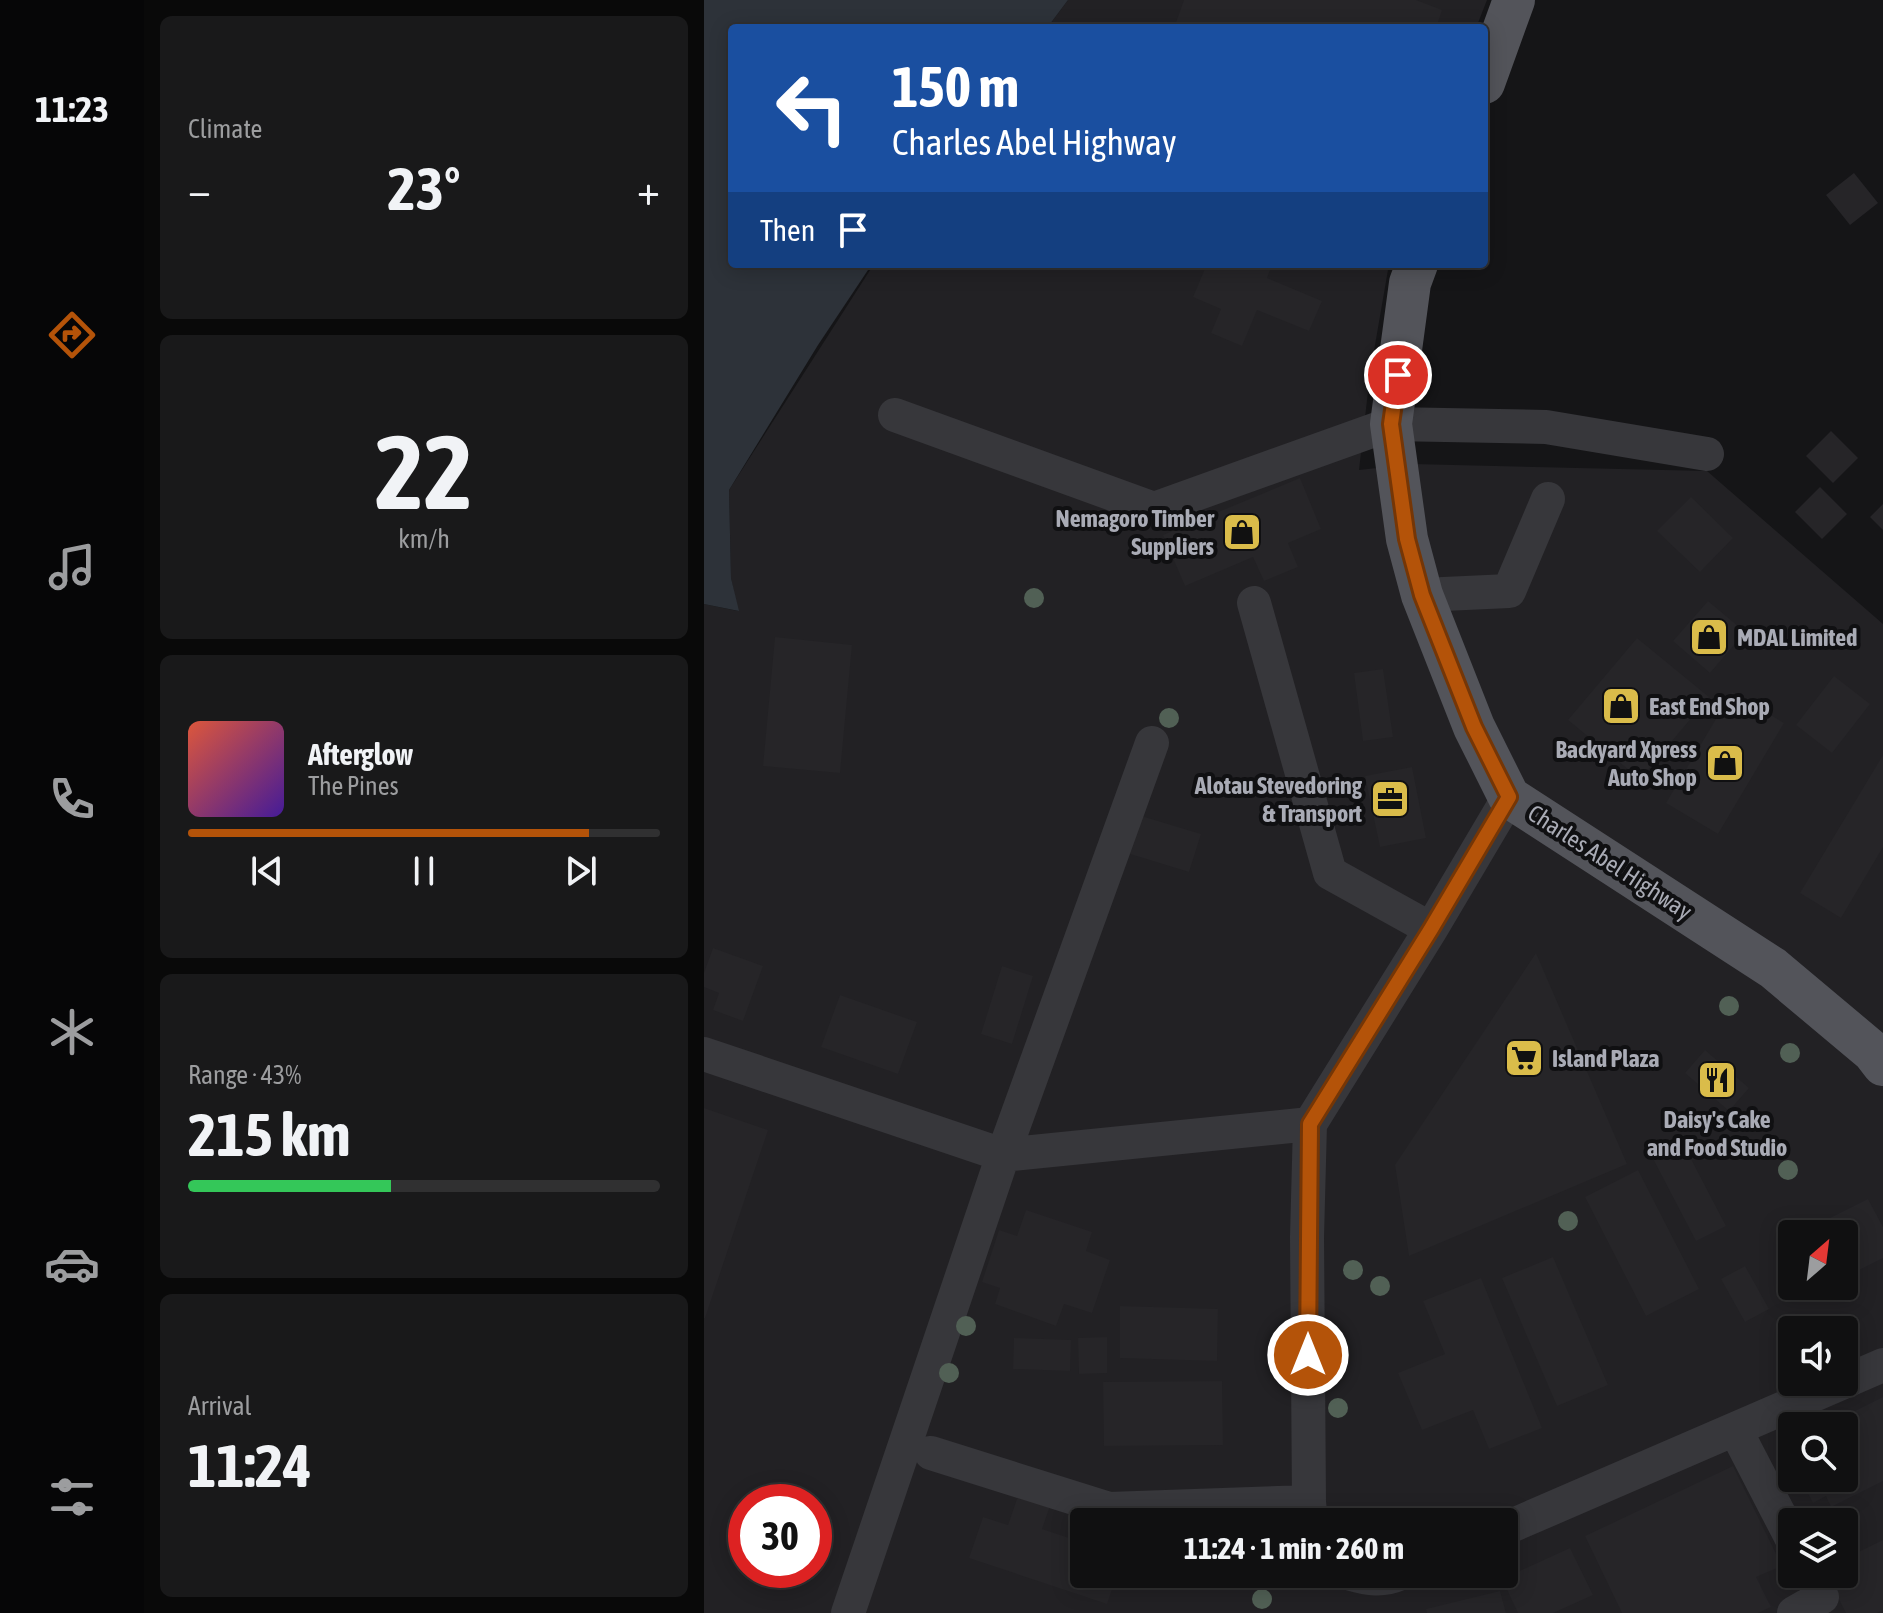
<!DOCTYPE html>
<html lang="en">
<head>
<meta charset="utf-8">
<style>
  body { margin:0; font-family:"Asap Condensed",sans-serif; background:#19191a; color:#f1f3f6; height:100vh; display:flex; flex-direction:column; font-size:30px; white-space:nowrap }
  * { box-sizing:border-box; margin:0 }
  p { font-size:26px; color:#9c9d9f }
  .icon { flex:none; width:44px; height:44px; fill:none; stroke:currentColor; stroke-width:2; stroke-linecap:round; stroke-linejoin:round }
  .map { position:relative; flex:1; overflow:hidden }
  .panel { display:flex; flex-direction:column; gap:16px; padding:16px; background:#090909; width:560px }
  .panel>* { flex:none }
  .banner { position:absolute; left:24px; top:24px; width:760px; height:244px; border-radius:8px; box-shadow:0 4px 20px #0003,0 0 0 2px #303031; background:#1a4fa0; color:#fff; overflow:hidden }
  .needle { width:52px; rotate:28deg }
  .buttons { position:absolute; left:1074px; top:1220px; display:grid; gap:16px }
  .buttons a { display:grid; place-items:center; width:80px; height:80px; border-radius:8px; background:#101011; box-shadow:0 4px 20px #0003,0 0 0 2px #303031; font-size:40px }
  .speed { position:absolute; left:24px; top:1484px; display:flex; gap:16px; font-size:40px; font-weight:700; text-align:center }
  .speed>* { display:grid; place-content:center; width:104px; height:104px; border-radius:50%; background:#101011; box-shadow:0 4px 20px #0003,0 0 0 2px #303031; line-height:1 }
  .speed .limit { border:12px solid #d22; background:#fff; color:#111 }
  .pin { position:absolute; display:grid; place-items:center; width:68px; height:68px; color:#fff; margin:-34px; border:4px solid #fff; border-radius:50%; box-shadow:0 2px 8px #0007 }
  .me { position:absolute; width:88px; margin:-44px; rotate:0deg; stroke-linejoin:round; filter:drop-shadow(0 0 6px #0008) }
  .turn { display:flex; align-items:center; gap:28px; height:168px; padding:0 32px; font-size:36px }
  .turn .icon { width:104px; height:104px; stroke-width:2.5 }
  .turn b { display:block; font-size:56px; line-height:68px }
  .then { display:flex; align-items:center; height:76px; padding:0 32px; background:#0003; gap:16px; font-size:30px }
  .big { font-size:60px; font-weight:700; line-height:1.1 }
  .panel .card { flex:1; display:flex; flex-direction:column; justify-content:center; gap:12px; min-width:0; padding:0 28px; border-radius:12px; background:#19191a }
  .panel .dial { align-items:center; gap:0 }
  .dial b { font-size:104px; line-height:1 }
  .song { display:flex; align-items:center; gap:24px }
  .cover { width:96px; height:96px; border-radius:12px; background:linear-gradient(135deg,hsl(10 70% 55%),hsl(260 70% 35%)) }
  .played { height:8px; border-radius:4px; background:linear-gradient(90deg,#b45309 85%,#303031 85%) }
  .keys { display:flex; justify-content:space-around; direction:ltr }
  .heat { display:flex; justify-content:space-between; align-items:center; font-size:44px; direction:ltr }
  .charge { height:12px; border-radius:6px; background:linear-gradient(90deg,#34c759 43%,#303031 0) }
  .trip { position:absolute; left:366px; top:1508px; width:448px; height:80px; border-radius:8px; background:#101011; box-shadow:0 4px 20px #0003,0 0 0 2px #303031; font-weight:700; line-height:80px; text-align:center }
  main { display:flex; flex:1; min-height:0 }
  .menu { display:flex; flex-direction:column; width:144px; justify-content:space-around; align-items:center; background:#060607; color:#9c9d9f }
  .menu .icon { width:56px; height:56px }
  .menu .current { color:#b45309 }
  .menu b { font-size:36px; color:#f1f3f6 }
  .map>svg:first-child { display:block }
  .built { fill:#222124; fill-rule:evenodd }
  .water { fill:#2d3239 }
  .building { fill:#262528 }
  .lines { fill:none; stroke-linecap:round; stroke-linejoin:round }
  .minor { stroke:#37373b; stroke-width:34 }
  .major { stroke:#53545a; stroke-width:42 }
  .tree { fill:#516055 }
  .route-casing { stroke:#753606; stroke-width:20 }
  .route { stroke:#b45309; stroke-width:14 }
  .labels { text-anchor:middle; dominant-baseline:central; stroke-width:8; stroke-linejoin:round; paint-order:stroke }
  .poi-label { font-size:24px; font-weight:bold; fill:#a9abb5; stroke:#101012; text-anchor:end }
  .street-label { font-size:24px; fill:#a9abb5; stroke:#101012 }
</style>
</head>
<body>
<main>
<nav class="menu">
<b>11:23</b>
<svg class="icon current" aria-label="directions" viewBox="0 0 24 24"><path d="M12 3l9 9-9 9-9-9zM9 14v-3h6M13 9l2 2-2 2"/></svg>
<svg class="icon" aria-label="music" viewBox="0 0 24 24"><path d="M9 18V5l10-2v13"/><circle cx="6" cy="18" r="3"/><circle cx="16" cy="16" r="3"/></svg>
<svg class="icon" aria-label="phone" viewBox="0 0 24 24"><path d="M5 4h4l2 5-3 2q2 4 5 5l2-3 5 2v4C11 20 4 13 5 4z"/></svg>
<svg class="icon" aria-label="climate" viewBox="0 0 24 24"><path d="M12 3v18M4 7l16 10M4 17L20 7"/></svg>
<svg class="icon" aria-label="car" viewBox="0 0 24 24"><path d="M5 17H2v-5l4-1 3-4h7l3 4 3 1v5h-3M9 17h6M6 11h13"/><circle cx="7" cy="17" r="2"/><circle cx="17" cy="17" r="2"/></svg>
<svg class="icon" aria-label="filters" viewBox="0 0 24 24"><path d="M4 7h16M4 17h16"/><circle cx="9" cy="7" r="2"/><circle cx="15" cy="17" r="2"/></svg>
</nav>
<section class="panel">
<div class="card"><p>Climate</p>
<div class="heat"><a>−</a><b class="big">23°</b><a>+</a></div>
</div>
<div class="card dial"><b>22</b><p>km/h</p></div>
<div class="card">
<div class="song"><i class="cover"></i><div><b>Afterglow</b><p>The Pines</p></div></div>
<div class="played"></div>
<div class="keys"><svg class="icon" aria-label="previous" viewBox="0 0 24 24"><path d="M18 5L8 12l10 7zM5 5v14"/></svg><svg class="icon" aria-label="pause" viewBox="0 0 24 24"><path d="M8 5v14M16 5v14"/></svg><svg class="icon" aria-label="next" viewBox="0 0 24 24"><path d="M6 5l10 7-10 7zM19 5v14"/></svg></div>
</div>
<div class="card"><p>Range · 43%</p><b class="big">215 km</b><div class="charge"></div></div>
<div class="card"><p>Arrival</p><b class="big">11:24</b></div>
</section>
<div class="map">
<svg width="1179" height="1613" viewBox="0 0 1179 1613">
  <rect width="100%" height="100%" fill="#151517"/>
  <path class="built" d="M364,0h419l-11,28h-429z
    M170,264h515l-19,110 -11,96 54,-6 294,7 176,153v989h-1179v-1009l34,7 -7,-33 -2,-88zM1088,1234h52v52h-52zM1088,1330h52v52h-52zM1088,1426h52v52h-52zM42,1502h68v68h-68zM380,1522h420v52h-420zM1088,1522h52v52h-52z"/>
  <path class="water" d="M0,0h364l-21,28h-315v236h140l-54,81 -89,145 2,88 8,33 -35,-7z"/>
  <path class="building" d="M480,0h232l26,10 -6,18h-262z
    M1150,173l24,30 -28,22 -24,-30z
    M503,264h58l6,3 -4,11 55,23 -13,30 -52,-21 -15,36 -31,-13 10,-24 -28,-12z
    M1127,431l27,27 -25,25 -27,-27z
    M596,478l21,51 -33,14 10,24 -34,14 -11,-24 -68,29 -22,-51z
    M1116,487l27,27 -25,25 -27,-27z
    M987,497l42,41 -33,34 -43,-41z
    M1179,504v26l-13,-13z
    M1004,601l37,31 -35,41 -37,-32z
    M71,637l77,8 -12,128 -77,-7z
    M933,638l72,59 -69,82 -72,-59z
    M679,669l10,68 -30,4 -9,-68z
    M1130,676l36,28 -38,49 -36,-28z
    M1028,692l52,31 -66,111 -52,-31z
    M1179,755v92l-42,71 -41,-25z
    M708,767l14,71 -46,9 -15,-71z
    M434,815l63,19 -12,38 -62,-19z
    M9,948l50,18 -20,55 -30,-11 6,-17 -15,-6v-14z
    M832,953l91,211 -218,92 -14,-91z
    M298,966l31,10 -21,68 -31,-10z
    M136,995l77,27 -19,52 -77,-27z
    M1001,1050l44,38 -20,23 -44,-38z
    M0,1108l64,22 -63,188h-1z
    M975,1136l47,90 -30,15 -47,-90z
    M934,1170l61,119 -53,27 -61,-119z
    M1164,1199l15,28v31l-26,13 -13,-25v-12h-6l-8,-16z
    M322,1210l66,22 -6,19 24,9 -18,53 -28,-9 -8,22 -61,-22 5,-16 -18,-6 17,-52 18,6z
    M849,1257l55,128 -51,21 -55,-128z
    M1041,1266l24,43 -24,13 -24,-43z
    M777,1278l61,150 -53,21 -16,-39 -51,20 -24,-57 47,-19 -22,-53z
    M416,1306l98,3 -1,52 -97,-3z
    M403,1337v36l-28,1 -1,-36z
    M310,1338l57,2 -1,31 -57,-2z
    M518,1381l1,64 -119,1 -1,-64z
    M1179,1397v84l-52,26 -5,-11 -13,7 -13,-25h44v-52h-4l-3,-6z
    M1029,1466l49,100 -26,11 15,30 -13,6h-136l-37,-77z
    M314,1496l32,10 -8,23 42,14v31h33l-10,30 -138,-46 14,-41 25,8z
    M1179,1540v70l-6,3h-31l-20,-39h18v-15z
    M866,1548l23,47 -40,18h-35l-16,-34z
    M796,1591l6,22h-79l-1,-4z"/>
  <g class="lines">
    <path class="minor" d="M191,415l259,94 237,-85 155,3 161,27
      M718,595l87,-4 39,-92
      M550,603l76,270 101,56
      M0,1054l299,101 149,-412
      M1031,1429l57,110
      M227,1453l178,56 200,-7
      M607,1522l-2,-20 -2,-265 3,-113 121,-195 78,-132
      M800,1529l379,-164
      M647,1574c17,5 32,7 48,0
      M144,1613l155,-458 307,-31
      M1090,1613l28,-16 -12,-23"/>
    <path class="major" d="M780,83l30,-83
      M713,264l-7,19 -19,141 16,115 15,56 52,132 35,70 264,171 100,84 10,13"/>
  </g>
  <g class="tree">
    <circle cx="330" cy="598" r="10"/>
    <circle cx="465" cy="718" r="10"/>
    <circle cx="1025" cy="1006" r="10"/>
    <circle cx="1086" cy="1053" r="10"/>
    <circle cx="1084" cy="1170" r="10"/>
    <circle cx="864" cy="1221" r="10"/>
    <circle cx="649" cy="1270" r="10"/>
    <circle cx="676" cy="1286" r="10"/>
    <circle cx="262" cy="1326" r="10"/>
    <circle cx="631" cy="1342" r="10"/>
    <circle cx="245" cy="1373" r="10"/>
    <circle cx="634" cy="1408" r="10"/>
    <circle cx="558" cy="1599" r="10"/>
  </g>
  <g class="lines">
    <g class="route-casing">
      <path id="route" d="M604,1355l2,-231 121,-195 78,-132 -35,-70 -52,-132 -15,-56 -16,-115 7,-49"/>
    </g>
    <use href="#route" class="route"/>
  </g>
  <defs>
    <g id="shop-square" transform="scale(2)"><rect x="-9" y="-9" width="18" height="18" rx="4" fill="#dabc4a" stroke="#101012"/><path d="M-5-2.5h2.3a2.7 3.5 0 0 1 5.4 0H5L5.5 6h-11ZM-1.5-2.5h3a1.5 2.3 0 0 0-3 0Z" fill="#111"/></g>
    <g id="office-square" transform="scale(2)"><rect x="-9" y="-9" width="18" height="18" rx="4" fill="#dabc4a" stroke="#101012"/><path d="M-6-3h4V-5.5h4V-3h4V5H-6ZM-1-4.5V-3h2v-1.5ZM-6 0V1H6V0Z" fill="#111"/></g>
    <g id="supermarket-square" transform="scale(2)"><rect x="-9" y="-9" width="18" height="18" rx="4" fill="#dabc4a" stroke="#101012"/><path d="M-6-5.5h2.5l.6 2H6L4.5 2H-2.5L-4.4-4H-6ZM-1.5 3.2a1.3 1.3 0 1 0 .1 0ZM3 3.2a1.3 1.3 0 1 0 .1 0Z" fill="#111"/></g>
    <g id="restaurant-square" transform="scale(2)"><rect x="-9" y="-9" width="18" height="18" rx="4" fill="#dabc4a" stroke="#101012"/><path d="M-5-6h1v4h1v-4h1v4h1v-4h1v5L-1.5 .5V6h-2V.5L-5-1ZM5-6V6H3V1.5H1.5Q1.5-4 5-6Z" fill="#111"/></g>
  </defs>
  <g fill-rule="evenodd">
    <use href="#shop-square" x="538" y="532"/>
    <use href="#shop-square" x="1005" y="637"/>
    <use href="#shop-square" x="917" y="706"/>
    <use href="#shop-square" x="1021" y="763"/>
    <use href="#office-square" x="686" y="799"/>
    <use href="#supermarket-square" x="820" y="1058"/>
    <use href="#restaurant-square" x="1013" y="1080"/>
  </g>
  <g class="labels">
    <g class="poi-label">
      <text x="510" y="518">Nemagoro Timber<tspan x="510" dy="28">Suppliers</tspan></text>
      <text x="1033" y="637" text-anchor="start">MDAL Limited</text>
      <text x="945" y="706" text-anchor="start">East End Shop</text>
      <text x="993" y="749">Backyard Xpress<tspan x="993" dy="28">Auto Shop</tspan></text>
      <text x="658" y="785">Alotau Stevedoring<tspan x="658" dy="28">&amp; Transport</tspan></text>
      <text x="848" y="1058" text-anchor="start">Island Plaza</text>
      <text x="1013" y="1119" text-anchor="middle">Daisy's Cake<tspan x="1013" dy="28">and Food Studio</tspan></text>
    </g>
    <g class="street-label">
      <text transform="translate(906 862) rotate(33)">Charles Abel Highway</text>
    </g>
  </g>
</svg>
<div class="buttons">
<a><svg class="needle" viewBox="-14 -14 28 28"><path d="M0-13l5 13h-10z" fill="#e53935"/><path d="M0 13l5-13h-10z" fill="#9c9d9f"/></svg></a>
<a><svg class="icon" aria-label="sound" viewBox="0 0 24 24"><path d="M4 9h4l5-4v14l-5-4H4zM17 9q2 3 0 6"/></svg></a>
<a><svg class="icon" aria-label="search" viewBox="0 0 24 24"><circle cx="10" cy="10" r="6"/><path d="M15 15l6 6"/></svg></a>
<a><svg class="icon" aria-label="layers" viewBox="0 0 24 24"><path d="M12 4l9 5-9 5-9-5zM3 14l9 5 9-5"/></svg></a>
</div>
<div class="speed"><div class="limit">30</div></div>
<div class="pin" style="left:694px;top:375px;background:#d93025"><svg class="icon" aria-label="arrive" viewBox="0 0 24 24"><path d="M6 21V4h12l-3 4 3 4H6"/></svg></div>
<svg class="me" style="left:604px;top:1355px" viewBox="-20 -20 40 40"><circle r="17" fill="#b45309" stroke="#fff" stroke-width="3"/><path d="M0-11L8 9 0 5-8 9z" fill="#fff"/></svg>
<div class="trip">11:24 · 1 min · 260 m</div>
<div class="banner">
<div class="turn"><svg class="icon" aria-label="left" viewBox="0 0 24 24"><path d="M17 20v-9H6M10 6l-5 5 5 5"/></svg><div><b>150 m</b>Charles Abel Highway</div></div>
<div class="then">Then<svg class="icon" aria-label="arrive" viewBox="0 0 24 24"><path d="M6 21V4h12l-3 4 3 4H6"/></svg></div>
</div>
</div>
</main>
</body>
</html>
